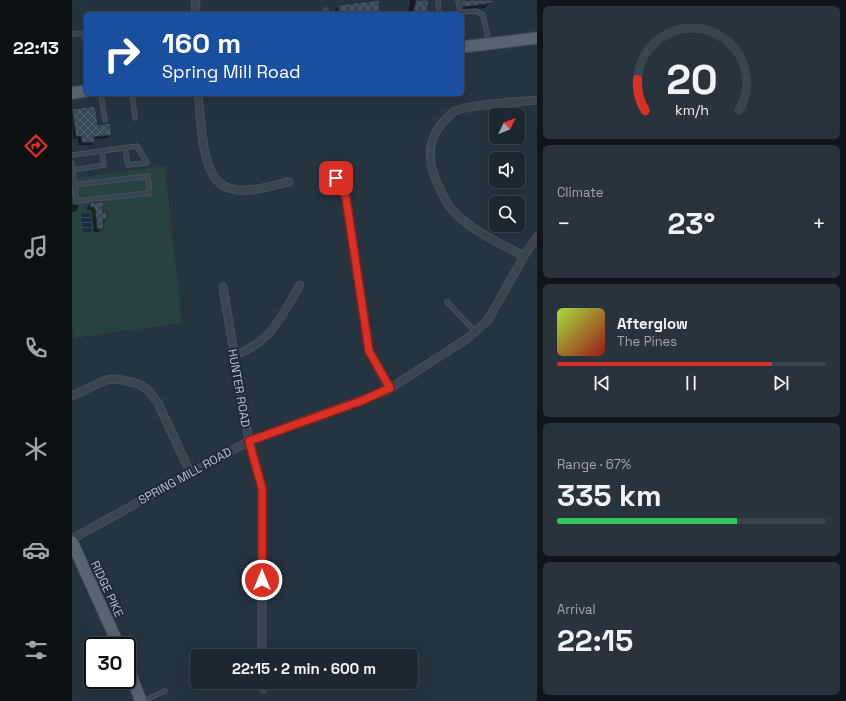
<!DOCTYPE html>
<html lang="en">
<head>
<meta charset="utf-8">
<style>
  body { margin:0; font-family:"Space Grotesk",sans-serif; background:#29333c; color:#f1f3f6; height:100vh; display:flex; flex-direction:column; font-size:15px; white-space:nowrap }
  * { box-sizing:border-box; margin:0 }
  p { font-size:13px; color:#a0a5ab }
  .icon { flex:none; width:22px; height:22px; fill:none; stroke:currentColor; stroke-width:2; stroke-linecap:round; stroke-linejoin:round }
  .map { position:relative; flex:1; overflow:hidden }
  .panel { display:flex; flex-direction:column; gap:6px; padding:6px; background:#0f151a; width:309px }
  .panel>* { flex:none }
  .banner { position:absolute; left:12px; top:12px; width:380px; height:84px; border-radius:6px; box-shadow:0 4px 16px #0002,0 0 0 1px #3a444c; background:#1a4fa0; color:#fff; overflow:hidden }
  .needle { width:26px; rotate:47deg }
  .fabs { position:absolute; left:417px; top:108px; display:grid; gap:8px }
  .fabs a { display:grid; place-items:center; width:36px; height:36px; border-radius:6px; background:#1c2730; box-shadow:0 4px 16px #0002,0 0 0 1px #3a444c; font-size:20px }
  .speed { position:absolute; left:12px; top:637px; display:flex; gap:8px; font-size:20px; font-weight:700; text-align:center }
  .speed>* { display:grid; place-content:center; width:52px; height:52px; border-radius:50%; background:#1c2730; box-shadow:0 4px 16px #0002,0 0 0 1px #3a444c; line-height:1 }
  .speed .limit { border:2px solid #111; border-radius:6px; background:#fff; color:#111 }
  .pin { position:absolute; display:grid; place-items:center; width:34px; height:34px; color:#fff; margin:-17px; border-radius:8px; box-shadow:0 2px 6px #0006 }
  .me { position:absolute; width:44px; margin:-22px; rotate:0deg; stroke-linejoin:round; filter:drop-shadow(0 0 3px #0008) }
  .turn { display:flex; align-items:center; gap:14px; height:84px; padding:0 12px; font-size:18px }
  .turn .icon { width:52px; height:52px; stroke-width:2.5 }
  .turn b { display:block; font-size:28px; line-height:34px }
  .big { font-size:30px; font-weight:800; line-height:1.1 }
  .panel .card { flex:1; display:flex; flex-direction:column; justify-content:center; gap:6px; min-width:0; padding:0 14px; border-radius:6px; background:#29333c }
  .panel .dial { align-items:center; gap:0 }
  .dial svg { height:104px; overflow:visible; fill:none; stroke:#3a444c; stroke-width:7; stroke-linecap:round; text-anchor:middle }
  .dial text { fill:#f1f3f6; stroke:none }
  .song { display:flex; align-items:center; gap:12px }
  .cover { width:48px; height:48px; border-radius:6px; background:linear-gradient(135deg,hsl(80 70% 55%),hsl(0 70% 35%)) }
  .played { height:4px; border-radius:2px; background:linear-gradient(90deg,#d93025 80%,#3a444c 80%) }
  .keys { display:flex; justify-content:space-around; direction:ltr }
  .heat { display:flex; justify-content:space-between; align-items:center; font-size:22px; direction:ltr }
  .charge { height:6px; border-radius:3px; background:linear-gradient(90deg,#34c759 67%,#3a444c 0) }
  .trip { position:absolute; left:118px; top:649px; width:228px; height:40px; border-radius:6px; background:#1c2730; box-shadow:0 4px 16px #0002,0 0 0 1px #3a444c; font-weight:800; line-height:40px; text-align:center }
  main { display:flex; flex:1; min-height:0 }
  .tabs { display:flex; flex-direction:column; width:72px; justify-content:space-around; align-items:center; background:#0b1013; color:#a0a5ab }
  .tabs .icon { width:28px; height:28px }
  .tabs .current { color:#d93025 }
  .tabs b { font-size:18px; color:#f1f3f6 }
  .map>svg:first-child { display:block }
  .grass { fill:#284141 }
  .water { fill:url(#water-rules) }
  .shadow { fill:#0007 }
  .building { fill:url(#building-cross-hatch); stroke:#212c37 }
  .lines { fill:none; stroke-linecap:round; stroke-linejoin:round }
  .lane-casing { stroke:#47515c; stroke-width:5.5 }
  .street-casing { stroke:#47515c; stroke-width:9 }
  .primary-casing { stroke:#47515c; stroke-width:13 }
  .lane { stroke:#3a4550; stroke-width:3.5 }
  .street { stroke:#3a4550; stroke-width:7 }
  .primary { stroke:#586470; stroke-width:11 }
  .route-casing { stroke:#8d1f18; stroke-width:10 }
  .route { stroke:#d93025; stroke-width:7 }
  .labels { text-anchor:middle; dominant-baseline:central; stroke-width:4; stroke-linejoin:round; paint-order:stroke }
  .street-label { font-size:12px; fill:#b7c0cb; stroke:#1f2a36 }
</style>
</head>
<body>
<main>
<nav class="tabs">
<b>22:13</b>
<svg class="icon current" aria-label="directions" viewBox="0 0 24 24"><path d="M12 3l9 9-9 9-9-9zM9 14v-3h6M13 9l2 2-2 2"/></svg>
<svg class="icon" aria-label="music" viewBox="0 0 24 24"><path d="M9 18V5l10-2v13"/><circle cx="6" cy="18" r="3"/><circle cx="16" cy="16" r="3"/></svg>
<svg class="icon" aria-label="phone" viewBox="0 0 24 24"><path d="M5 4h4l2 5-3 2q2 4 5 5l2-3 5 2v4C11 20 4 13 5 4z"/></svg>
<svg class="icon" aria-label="climate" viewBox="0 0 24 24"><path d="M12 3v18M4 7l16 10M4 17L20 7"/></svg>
<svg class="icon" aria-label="car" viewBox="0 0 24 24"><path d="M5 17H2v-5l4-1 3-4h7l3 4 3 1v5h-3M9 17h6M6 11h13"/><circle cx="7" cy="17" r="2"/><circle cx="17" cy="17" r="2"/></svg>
<svg class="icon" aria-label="filters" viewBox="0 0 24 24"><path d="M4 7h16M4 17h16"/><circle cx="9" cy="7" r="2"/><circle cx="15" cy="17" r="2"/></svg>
</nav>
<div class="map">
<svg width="465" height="701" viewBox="0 0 465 701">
  <defs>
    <pattern id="water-rules" width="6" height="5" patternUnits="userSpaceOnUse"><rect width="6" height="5" fill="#182c3f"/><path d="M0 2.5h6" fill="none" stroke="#374959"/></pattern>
    <pattern id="building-cross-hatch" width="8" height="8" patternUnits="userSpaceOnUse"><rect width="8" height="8" fill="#384856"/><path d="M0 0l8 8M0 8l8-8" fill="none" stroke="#53616d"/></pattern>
  </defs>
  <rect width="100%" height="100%" fill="#263440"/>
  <path class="grass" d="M93,166l17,157 -108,15 -2,-11v-149z"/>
  <path class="water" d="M18,213l2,18 -7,3 -2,-2 -2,-18z"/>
  <path class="shadow" d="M338,0h18l-2,14h-18z
    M384,0h33v3l-4,5 -27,3z
    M267,6l40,7 -1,1h-46z
    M22,107l3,19 14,8 -3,4 -14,1 -3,6h-12l-1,-7 -5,1 -1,-29z
    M18,204l15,1 -3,3v5l4,6 -7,13h-5l-2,-19 -2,-3h-3v-3z
    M0,205h6v4l-3,3h-3z"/>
  <path class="building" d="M307,0l1,13 -41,1 -1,-9z
    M344,0h13l-2,14h-14z
    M389,0h32l1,3 -32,4z
    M23,106l3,19 12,-2 2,12 -18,2 1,5 -13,1 -1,-7 -5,1 -4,-28z
    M29,202h4l1,4h-3v6l4,-1v9h-4l1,9h-7l-2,-20 -1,-2 -4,1v-5z"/>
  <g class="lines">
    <g class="lane-casing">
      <path id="lane" d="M366,0l1,14
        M386,0l2,12 16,-1 7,4 6,27
        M254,10l1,4
        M0,34l12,-1 2,14
        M29,94l4,26
        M60,94l3,24
        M30,151l35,-5 10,17 -19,2 -3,-17
        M0,155l30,-4 2,14 -31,5
        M0,163l4,38 74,-8 -2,-17 -74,9h-2
        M375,302l28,29
        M71,701l22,-10"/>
    </g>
    <g class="street-casing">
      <path id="street" d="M123,14l1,-14
        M126,94c3,23 3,76 23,90 4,4 11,5 17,6 17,2 35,-5 51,-8
        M264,178l10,20 23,153 21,37
        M452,256c-23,-12 -49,-24 -68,-42 -7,-6 -11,-14 -15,-23 -13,-24 -17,-51 5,-72 3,-3 6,-7 9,-8 15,-7 63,-9 82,-11
        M151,287l26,154 13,47v168
        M161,356c39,-14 47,-38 67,-71
        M0,396l34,-16 11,-1 22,5 9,6 10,13 32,69
        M0,539l177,-98 137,-50 51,-33 31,-20 20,-18 36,-64 13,-19
        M191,682v7"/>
    </g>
    <g class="primary-casing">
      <path id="primary" d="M390,47l75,-9
        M0,93l14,-2
        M0,542l47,104
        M55,666l14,35"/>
    </g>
    <use href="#lane" class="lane"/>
    <use href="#street" class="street"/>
    <use href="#primary" class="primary"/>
  </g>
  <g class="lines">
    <g class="route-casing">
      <path id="route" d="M190,580v-92l-13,-47 112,-40 29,-13 -21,-37 -23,-153 -10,-20"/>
    </g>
    <use href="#route" class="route"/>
  </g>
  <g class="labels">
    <g class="street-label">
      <text transform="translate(167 388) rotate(80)">HUNTER ROAD</text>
      <text transform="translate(113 476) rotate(-29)">SPRING MILL ROAD</text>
      <text transform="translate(35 589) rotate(65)">RIDGE PIKE</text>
    </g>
  </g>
</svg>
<div class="fabs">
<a><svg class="needle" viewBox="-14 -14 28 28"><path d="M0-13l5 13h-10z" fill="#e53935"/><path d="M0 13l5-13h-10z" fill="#a0a5ab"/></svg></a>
<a><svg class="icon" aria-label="sound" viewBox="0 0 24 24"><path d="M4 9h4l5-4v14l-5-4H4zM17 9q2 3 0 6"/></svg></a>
<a><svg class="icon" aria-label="search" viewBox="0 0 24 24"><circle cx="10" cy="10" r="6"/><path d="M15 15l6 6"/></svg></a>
</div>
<div class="speed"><div class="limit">30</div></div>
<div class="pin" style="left:264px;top:178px;background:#d93025"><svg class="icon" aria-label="arrive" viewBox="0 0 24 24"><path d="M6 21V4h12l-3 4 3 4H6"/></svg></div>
<svg class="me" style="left:190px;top:580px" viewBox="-20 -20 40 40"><circle r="17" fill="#d93025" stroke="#fff" stroke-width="3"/><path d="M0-11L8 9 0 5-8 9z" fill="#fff"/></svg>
<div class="trip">22:15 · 2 min · 600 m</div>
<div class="banner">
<div class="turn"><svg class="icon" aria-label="right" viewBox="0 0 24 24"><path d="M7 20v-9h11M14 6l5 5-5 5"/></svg><div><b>160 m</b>Spring Mill Road</div></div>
</div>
</div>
<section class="panel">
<div class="card dial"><svg viewBox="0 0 100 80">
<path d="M14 69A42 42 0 1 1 86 69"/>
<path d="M14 69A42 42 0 0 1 8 45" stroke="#d93025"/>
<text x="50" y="56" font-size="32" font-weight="700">20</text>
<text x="50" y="72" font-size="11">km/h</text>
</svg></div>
<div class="card"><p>Climate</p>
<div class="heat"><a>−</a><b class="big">23°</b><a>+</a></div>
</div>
<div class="card">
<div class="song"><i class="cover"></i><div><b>Afterglow</b><p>The Pines</p></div></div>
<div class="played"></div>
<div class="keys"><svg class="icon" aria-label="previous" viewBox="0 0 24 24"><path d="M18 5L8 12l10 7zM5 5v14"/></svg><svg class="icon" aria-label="pause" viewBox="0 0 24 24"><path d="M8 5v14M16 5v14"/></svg><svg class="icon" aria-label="next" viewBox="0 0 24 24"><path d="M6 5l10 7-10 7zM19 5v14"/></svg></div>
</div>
<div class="card"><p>Range · 67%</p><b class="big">335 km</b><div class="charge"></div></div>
<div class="card"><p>Arrival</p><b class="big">22:15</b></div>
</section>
</main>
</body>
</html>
